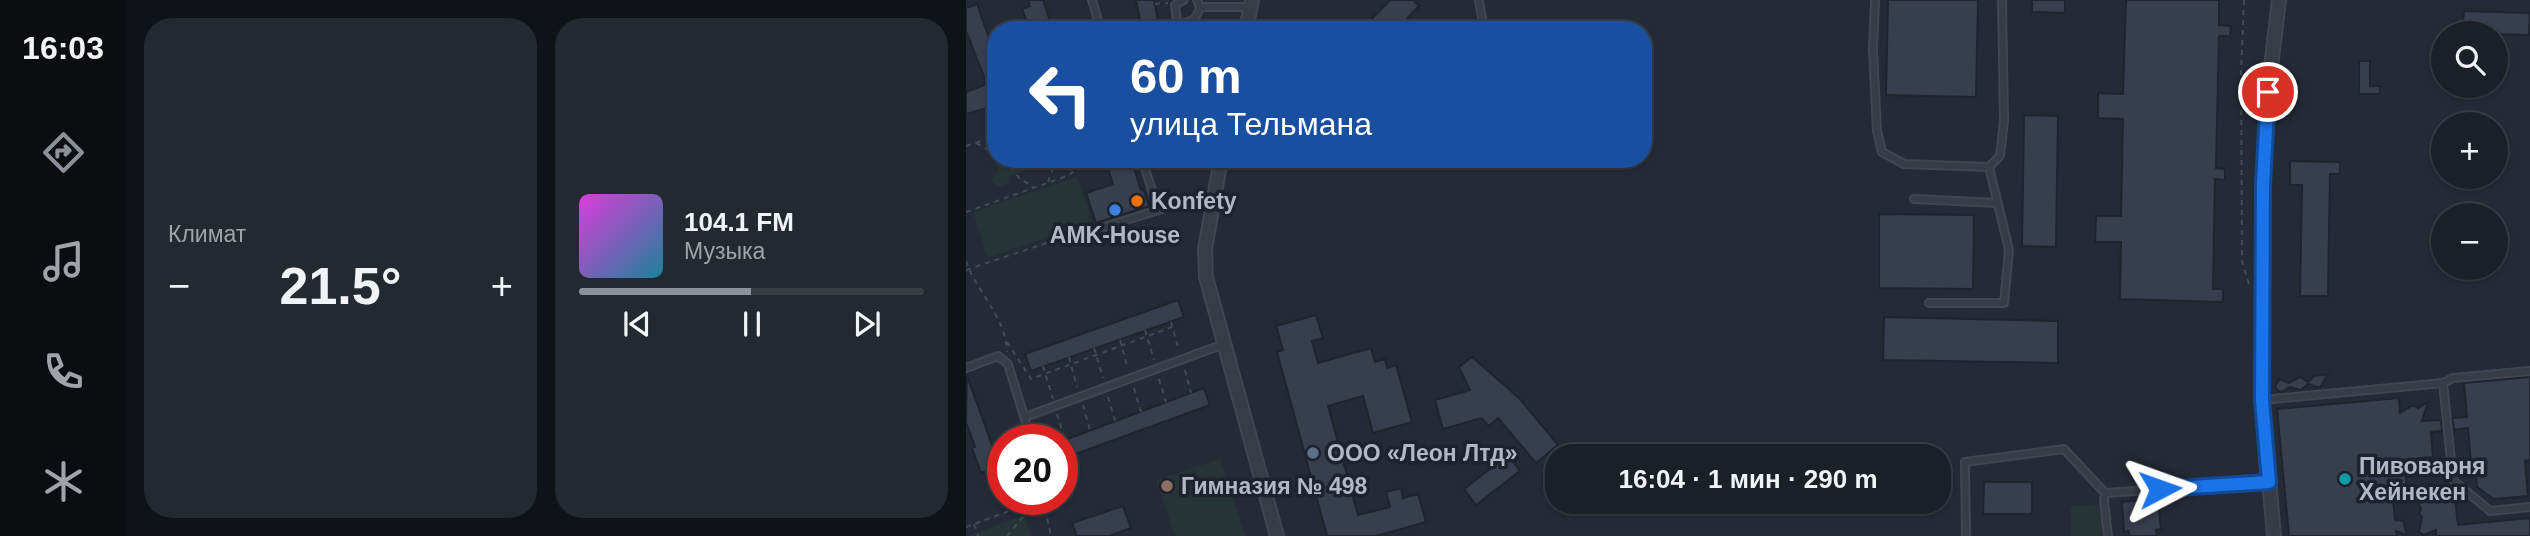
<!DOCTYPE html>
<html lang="ru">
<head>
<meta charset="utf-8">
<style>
  body { margin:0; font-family:Arial,sans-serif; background:#242830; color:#f1f3f6; height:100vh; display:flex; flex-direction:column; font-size:26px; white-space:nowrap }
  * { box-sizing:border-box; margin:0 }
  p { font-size:23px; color:#a0a3a8 }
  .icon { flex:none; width:38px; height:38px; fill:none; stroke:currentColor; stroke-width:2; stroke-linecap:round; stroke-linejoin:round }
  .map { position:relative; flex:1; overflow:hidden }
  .panel { display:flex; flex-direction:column; gap:18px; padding:18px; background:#0f1216; width:840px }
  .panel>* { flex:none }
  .guide { position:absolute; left:21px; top:21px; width:665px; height:147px; border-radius:28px; box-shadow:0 2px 5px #0004,0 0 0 2px #393e45; background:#1a4fa0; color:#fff; overflow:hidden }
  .controls { position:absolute; left:1465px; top:21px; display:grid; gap:14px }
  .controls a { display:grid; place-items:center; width:77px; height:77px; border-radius:50%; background:#1b2028; box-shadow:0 2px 5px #0004,0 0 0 2px #393e45; font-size:35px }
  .speed { position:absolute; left:21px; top:424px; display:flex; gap:14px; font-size:35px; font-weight:700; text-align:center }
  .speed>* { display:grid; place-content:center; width:91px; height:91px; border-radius:50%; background:#1b2028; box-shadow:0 2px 5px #0004,0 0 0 2px #393e45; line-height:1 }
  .speed .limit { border:10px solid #d22; background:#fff; color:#111 }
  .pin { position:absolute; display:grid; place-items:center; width:60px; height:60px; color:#fff; margin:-30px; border:4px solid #fff; border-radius:50%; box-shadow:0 2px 7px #0007 }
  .me { position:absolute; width:77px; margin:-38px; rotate:86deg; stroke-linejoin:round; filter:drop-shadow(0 0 5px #0008) }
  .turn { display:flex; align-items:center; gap:24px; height:147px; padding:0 28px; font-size:32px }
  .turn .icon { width:91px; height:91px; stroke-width:2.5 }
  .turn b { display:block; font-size:49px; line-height:60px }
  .big { font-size:52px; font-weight:700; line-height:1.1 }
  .panel .widget { flex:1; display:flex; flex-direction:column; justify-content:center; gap:10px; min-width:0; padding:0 24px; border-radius:28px; background:#242830 }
  .song { display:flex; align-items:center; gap:21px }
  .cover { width:84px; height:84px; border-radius:10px; background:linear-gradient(135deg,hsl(300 70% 55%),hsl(190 70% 35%)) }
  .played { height:7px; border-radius:4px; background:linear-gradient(90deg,#8c9099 50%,#393e45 50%) }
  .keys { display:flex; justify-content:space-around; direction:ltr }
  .heat { display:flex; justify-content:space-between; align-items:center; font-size:38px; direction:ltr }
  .panel .tiles { flex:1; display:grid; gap:18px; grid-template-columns:repeat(2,1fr) }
  .trip { position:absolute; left:579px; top:444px; width:406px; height:70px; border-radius:28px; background:#1b2028; box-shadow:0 2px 5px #0004,0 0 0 2px #393e45; font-weight:700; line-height:70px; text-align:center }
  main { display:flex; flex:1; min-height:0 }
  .tabs { display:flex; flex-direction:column; width:126px; justify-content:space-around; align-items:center; background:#0b0d10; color:#a0a3a8 }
  .tabs .icon { width:49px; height:49px }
  .tabs .active { color:#8c9099 }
  .tabs b { font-size:32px; color:#f1f3f6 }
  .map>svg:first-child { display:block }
  .green { fill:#263438 }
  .building { fill:#373e4d; stroke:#1f242e; stroke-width:2 }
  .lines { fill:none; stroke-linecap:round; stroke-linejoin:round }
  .lane-casing { stroke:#414650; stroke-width:10 }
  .street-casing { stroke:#414650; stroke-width:16 }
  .path { stroke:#3f4d50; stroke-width:2; stroke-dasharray:5 5; stroke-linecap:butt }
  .lane { stroke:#373c47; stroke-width:6 }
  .street { stroke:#373c47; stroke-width:12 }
  .route-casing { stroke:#114b97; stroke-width:18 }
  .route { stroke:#1a73e8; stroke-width:12 }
  .food-dot { fill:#e8710a; stroke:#1d222c; stroke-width:2.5 }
  .shop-dot { fill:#3f7fe0; stroke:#1d222c; stroke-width:2.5 }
  .service-dot { fill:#5c6f8a; stroke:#1d222c; stroke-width:2.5 }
  .culture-dot { fill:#0f9aa8; stroke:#1d222c; stroke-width:2.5 }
  .education-dot { fill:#8d6e63; stroke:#1d222c; stroke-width:2.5 }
  .labels { text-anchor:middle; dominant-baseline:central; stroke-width:7; stroke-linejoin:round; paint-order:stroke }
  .poi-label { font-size:23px; font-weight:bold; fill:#b2b7c3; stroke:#1d222c; text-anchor:start }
</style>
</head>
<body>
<main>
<nav class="tabs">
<b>16:03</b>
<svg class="icon active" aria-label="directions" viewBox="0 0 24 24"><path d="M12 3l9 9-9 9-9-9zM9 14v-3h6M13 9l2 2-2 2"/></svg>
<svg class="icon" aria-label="music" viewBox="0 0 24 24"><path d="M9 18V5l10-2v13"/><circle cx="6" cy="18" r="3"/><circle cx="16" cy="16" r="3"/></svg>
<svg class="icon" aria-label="phone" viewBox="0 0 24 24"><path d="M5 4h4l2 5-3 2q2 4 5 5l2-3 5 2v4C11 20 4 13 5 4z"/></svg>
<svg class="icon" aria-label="climate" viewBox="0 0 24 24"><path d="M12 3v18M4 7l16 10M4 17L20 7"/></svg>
</nav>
<section class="panel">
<div class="tiles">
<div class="widget"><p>Климат</p>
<div class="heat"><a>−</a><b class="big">21.5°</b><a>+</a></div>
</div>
<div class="widget">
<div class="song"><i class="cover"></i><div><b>104.1 FM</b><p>Музыка</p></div></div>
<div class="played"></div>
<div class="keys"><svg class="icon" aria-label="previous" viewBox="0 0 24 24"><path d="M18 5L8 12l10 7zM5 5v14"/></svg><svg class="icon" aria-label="pause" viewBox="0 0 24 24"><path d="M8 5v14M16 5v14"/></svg><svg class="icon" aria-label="next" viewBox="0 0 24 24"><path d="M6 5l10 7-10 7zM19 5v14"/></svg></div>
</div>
</div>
</section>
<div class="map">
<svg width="1564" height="536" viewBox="0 0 1564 536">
  <rect width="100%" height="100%" fill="#242a36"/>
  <path class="green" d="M30,143v16h36l-7,12 -16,5v6l-6,5 -7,-2 -4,-6 6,-8 -7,-16z
    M111,177l15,45 -104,36 -15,-46z
    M254,459l26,77h-71l-19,-56z
    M1135,505l1,31h-31l-1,-30z
    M58,515l7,21h-60v-1z"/>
  <path class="building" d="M62,0h15l10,30h-23l-8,-21 8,-3z
    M170,0h18l6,30h-18z
    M424,0h23l6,6 -23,24h-35z
    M922,0h90l-2,97 -90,-2z
    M1066,0h33v13l-33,-1z
    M1160,0h93v25l12,1 -1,10h-11l-3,132 9,1v11l-10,-1 -2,110h10v13l-103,-3 1,-57h-26l1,-26h25l2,-97 -25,-1v-25l25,1z
    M11,4l19,54v47l-30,9v-22l21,-8 -21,-53v-23z
    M1498,11l66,2 -1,22 -77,-2 1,-11 10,1z
    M1393,61h11v25h10v8h-21z
    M1058,115l34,1 -2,131 -34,-1z
    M139,159h26l10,31 2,-1 6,17 -53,17 -10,-30 27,-9z
    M1324,161l50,1v12h-10l-2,122h-28l2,-111h-12z
    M913,214l95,1 -1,74 -94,-1z
    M212,300l6,17 -153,54 -6,-17z
    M350,315l7,23 -11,3 6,22 53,-15 4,14 10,-3 2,9 9,-3 16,57 -39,11 -10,-37 -35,10 30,109 32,-8 -4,-15 15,-4 2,10 15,-4 8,28 -50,14h-49l-50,-184 6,-2 -7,-24z
    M918,317l174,4v42l-175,-3z
    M506,357l47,41 39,47 -22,18 -38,-45 -9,8 -8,-8 -38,11 -8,-29 35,-10 -11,-23z
    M1362,374l-8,14 -12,-4 -7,6 -11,-3 -8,5 -4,-1 -3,-5 5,-7 9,4 11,-6 8,5 6,-6z
    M1,376l36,99 -16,5 -3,-8 -3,1 -9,-25 3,-1 -9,-25z
    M1564,377v83l-5,1 3,35 -34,3 -17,-12 -2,-22h-4l-3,-37 -14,2 -2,-12 15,-1 -3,-34z
    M238,388l6,17 -148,54v-18z
    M1433,398l1,15 13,-8 5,3 10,-6 -6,19 19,-1 1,11 -11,1 2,25 -29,3 4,38 -15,1 2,21 8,1 4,14 -11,-4 1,5h-108l-12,-127z
    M542,455l12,16 -44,34 -12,-16z
    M1018,482h48v32h-49z
    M1489,498l3,27 72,-7v18h-94v-6l-12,5 -5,-3 3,-15 -3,-3 2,-5 -4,-8 17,1 -1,-2z
    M1192,499l3,30 -5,1 1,6h-28v-5l-5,1 -2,-30z
    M157,506l8,22 -22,8h-32l-5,-13z"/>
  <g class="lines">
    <g class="lane-casing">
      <path id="lane" d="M126,0l9,30
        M231,0l3,7h50
        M513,0l5,30
        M909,0l-2,49 4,82 5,21 22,12 85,3 11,-11 4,-35 -2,-121
        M211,25c14,-3 19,-4 23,-18
        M212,30l-3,-25 9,-5
        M176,159l16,50
        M948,199l83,4
        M135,228l105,-33 8,1
        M963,303h75l5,-53 -20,-83
        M0,368l32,-12 10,8 23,75
        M1477,383l10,97 37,31 40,-4
        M1296,400l181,-17 10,-5 77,-7
        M59,417l199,-73
        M1000,536l-1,-74 99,-13 41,44
        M1142,536l-4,-35 1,-8 164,-11"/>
    </g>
    <g class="street-casing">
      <path id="street" d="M280,30l6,-30
        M255,159l-16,90 1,28 71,259
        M1308,536l-12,-136 1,-215 5,-93 11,-92"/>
    </g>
    <path class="path" d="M1278,0l-3,71 1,190 8,27
      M189,4l13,-1
      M10,143l20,11
      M0,146l30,-10
      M38,159l16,20 14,8
      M188,168l3,-9
      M82,182l6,-17 -1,-6
      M0,212l101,-36 6,-4 7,-13
      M0,261c11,32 40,56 41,91
      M0,270l125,-42
      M205,322l8,29
      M179,330l9,30
      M154,340l8,29
      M41,342l24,37 141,-52
      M128,348l9,30
      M103,357l8,30
      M77,366l10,33
      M219,370l6,23
      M193,379l7,23
      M168,388l7,24
      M142,397l7,24
      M117,405l7,25
      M91,414l8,26
      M77,499l8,37
      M8,524l4,12
      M0,527l70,-26
      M41,536l31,-37"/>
    <use href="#lane" class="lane"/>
    <use href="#street" class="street"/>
  </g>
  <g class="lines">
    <g class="route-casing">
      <path id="route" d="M1194,489l109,-7 -7,-82 1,-215 5,-93"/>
    </g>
    <use href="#route" class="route"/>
  </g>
  <circle class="food-dot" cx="171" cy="201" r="7"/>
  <circle class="shop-dot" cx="149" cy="210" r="7"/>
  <circle class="service-dot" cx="347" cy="453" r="7"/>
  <circle class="culture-dot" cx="1379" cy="479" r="7"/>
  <circle class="education-dot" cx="201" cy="486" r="7"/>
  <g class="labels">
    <g class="poi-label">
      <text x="185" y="201">Konfety</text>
      <text x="149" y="235" text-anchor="middle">AMK-House</text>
      <text x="361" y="453">ООО «Леон Лтд»</text>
      <text x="1393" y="466">Пивоварня<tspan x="1393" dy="26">Хейнекен</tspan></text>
      <text x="215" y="486">Гимназия № 498</text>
    </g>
  </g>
</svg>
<div class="controls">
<a><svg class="icon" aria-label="search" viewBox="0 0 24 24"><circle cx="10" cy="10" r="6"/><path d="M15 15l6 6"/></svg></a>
<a>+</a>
<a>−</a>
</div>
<div class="speed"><div class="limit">20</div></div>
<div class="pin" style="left:1302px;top:92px;background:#d93025"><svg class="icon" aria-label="arrive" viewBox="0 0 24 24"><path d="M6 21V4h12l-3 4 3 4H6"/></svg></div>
<svg class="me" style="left:1194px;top:489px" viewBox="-20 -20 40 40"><path d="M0-17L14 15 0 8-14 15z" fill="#1a73e8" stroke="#fff" stroke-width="4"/></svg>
<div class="trip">16:04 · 1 мин · 290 m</div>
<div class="guide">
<div class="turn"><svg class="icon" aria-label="left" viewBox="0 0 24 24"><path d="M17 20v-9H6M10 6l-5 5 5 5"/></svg><div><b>60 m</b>улица Тельмана</div></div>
</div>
</div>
</main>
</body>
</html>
